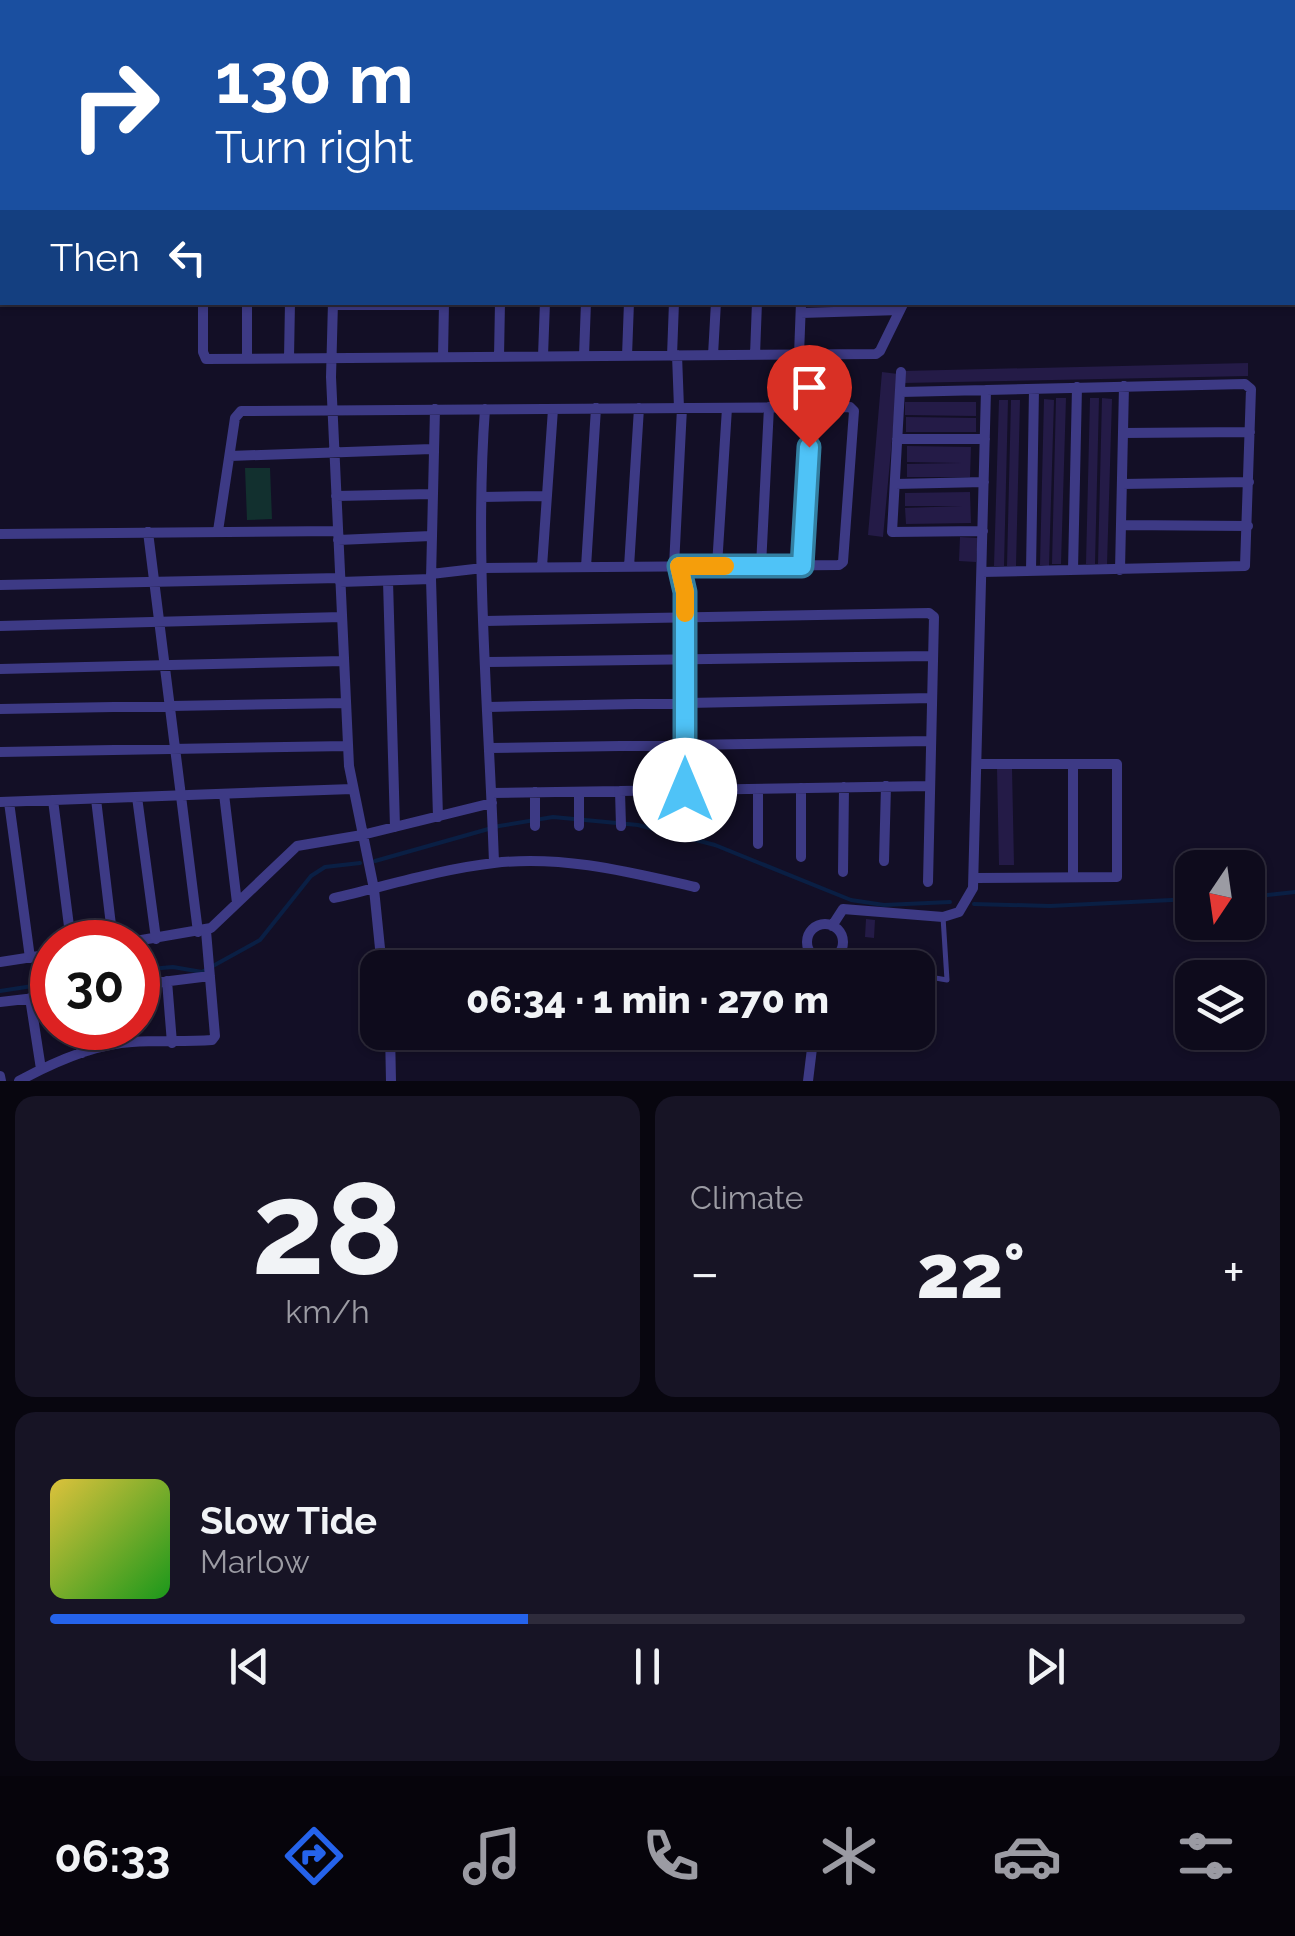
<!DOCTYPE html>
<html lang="en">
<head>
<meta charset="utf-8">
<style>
  body { margin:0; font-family:Raleway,sans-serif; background:#171425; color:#f1f3f6; height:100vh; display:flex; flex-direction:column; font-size:38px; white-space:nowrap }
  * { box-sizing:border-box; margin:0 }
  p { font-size:32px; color:#9b9ba3 }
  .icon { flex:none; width:55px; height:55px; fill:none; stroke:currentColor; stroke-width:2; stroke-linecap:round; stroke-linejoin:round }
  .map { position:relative; height:1081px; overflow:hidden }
  .panel { display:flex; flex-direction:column; gap:15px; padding:15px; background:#08060f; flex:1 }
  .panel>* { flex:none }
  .banner { position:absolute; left:0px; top:0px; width:1295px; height:305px; box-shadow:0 2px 8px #0004,0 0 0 2px #2e2b3b; background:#1a4fa0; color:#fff; overflow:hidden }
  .needle { width:65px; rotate:193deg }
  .tools { position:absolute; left:1175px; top:850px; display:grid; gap:20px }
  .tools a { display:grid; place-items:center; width:90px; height:90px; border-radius:20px; background:#0e0b1c; box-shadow:0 2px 8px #0004,0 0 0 2px #2e2b3b; font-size:50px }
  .speed { position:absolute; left:30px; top:920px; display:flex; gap:20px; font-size:50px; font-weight:700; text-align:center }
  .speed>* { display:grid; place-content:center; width:130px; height:130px; border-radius:50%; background:#0e0b1c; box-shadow:0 2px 8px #0004,0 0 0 2px #2e2b3b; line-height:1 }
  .speed .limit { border:15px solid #d22; background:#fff; color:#111 }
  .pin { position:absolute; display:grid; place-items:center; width:85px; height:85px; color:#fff; margin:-102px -42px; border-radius:50% 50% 50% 0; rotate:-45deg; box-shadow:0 0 10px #0007 }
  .pin .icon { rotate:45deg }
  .me { position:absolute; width:110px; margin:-55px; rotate:0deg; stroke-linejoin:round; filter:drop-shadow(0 0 8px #0008) }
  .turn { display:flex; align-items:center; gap:35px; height:210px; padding:0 50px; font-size:45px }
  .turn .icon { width:130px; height:130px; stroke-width:2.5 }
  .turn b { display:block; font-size:70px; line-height:85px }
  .then { display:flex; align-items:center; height:95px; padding:0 50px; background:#0003; gap:20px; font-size:38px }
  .big { font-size:75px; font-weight:800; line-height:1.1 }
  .panel .widget { flex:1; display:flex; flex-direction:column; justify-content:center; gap:15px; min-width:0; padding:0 35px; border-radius:20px; background:#171425 }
  .panel .dial { align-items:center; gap:0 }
  .dial b { font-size:130px; line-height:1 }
  .song { display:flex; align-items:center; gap:30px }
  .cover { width:120px; height:120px; border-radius:15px; background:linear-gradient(135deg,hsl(50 70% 55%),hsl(120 70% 35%)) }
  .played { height:10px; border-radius:5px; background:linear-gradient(90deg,#2563eb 40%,#2e2b3b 40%) }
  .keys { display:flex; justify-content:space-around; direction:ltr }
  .heat { display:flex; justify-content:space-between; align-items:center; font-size:55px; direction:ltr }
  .panel .tiles { flex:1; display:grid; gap:15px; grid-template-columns:1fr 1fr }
  .widget:last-child { grid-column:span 2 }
  .trip { position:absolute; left:360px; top:950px; width:575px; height:100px; border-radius:20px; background:#0e0b1c; box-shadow:0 2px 8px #0004,0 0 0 2px #2e2b3b; font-weight:800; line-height:100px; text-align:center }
  .tabs { display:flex; height:160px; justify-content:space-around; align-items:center; background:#06040b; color:#9b9ba3 }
  .tabs .icon { width:70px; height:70px }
  .tabs .active { color:#2563eb }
  .tabs b { font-size:45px; color:#f1f3f6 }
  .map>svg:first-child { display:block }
  .green { fill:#12302f }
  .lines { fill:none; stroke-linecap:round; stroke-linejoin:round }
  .stream { stroke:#0a1f44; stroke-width:4 }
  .building { fill:#241b47 }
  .service { stroke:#3d3a85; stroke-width:5 }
  .minor { stroke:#3d3a85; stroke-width:10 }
  .route-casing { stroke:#337fa1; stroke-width:25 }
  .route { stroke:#4fc3f7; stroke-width:18 }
  .slow { stroke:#f59e0b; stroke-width:18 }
</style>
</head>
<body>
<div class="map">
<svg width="1295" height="1081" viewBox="0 0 1295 1081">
  <rect width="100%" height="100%" fill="#130f26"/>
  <path class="green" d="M245,468h25l2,51 -25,1z"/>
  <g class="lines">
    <path class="stream" d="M375,861l124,-35 54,-9 85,8 77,20 136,55 33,5 66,-3
      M1248,897l47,-5
      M974,904l76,2 142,-7
      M138,970l35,-3 29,5 58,-32 51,-64 14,-9 35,-4
      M0,991l52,-8"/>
  </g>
  <path class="building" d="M1248,363v13l-345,7v-12z
    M882,372l16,2 -15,163 -15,-2z
    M1056,398h10l-5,166h-9z
    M1090,398h9l-4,166h-9z
    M1102,398l10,1 -5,166 -9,-1z
    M1044,399l10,1 -5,166 -9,-1z
    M999,400h9l-4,166h-10z
    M1011,400h9l-4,166h-9z
    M905,402h71v14l-71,-1z
    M906,417l70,1v14h-70z
    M907,446l64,1 -1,30h-63v-13l54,-1 -54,-1z
    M970,492l1,31 -65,1 -1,-16 57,-2h-57v-13z
    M960,537l18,1 -2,24 -17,-1z
    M997,768h15l2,97h-15z
    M866,919l9,1 -1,18 -9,-1z"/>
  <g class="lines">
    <path class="service" d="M834,958l47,10
      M918,975l29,5 -4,-63"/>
    <path class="minor" d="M0,108h2
      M0,232l2,-1
      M203,302v50l3,7 670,-5 4,-3 24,-49
      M247,302v56
      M333,302l-2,75 18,389 25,123 8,79
      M333,305h111
      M801,313l99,-3
      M677,355l2,53
      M713,355l3,-53
      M755,355l2,-53
      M799,355l2,-53
      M543,356l2,-54
      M584,356l2,-54
      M627,356l2,-54
      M672,356l2,-54
      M443,357l1,-54
      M499,357l1,-55
      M289,358l1,-56
      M901,372l-9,160 91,-1
      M901,392l344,-8 6,5 -6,177 -263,6
      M435,409l-4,170 7,238
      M485,409c-11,150 4,303 9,454
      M1123,433l127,-1
      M897,439h88
      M230,456l202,-7
      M895,484l89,-2
      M1122,484l127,-2
      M336,496l96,-2
      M482,497l65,-1
      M1121,525l127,1
      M218,531l17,-113 6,-7 609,-4 4,4 -11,151 -4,3 -356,3 -52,6
      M148,532l50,400
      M0,534l338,-3
      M338,540l93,-4
      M674,566l8,-158
      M679,566l6,26v198
      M717,566l10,-158
      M761,566l8,-159
      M802,566l9,-159
      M542,567l11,-158
      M586,567l10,-159
      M629,567l10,-159
      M1073,570l4,-183
      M1120,570l4,-184
      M1031,571l3,-182
      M388,581l7,246
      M340,582l91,-3
      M0,585l340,-7
      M485,621l444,-8 5,4 -6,265
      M0,626l342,-9
      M487,662l446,-6
      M0,669l344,-8
      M488,707l444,-9
      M0,709l346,-6
      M490,748l441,-7
      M0,752l348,-6
      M1073,764v113
      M663,790v35
      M620,791l1,35
      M535,792v34
      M579,792v34
      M491,793l439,-7
      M224,794l13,109
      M137,797l19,142
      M96,799l17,143
      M53,800l18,142
      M0,802l352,-13
      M9,802l21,156
      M758,844v-55
      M801,857v-69
      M884,861l2,-75
      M843,872l1,-85
      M976,878l141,-1v-113h-139
      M334,898c52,-12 107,-29 160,-35 69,-8 135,9 201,24
      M807 942a18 18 0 1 1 36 0a18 18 0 1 1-36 0Z
      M832,926l11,-17 100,8 16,-5 14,-24 13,-498
      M130,942l81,-14 86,-82 65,-11 130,-32
      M0,962l52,-8
      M167,981l5,62
      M138,985l72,-9
      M30,998l11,71
      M0,1002l52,-6
      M78,1028l4,25
      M390,1032l1,49
      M0,1076l1,5
      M19,1081c33,-18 74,-37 113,-39 26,-2 53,0 80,-2l3,-4 -9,-105
      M808,1081l6,-49"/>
  </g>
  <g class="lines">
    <g class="route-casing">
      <path id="route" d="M685,790v-198l-6,-26h123l7,-119"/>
    </g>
    <use href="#route" class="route"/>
    <path class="slow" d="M685,613v-21l-6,-26h46"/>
  </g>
</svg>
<div class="tools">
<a><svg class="needle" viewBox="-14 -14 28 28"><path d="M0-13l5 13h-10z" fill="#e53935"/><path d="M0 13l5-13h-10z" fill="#9b9ba3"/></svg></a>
<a><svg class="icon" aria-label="layers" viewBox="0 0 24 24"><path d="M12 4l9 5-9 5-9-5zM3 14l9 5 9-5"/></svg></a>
</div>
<div class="speed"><div class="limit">30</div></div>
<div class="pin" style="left:809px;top:447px;background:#d93025"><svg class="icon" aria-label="arrive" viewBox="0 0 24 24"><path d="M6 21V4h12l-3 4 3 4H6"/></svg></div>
<svg class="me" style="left:685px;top:790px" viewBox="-20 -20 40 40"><circle r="19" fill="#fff"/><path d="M0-13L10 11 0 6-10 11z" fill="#4fc3f7"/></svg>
<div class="trip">06:34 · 1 min · 270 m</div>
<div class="banner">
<div class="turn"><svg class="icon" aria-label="right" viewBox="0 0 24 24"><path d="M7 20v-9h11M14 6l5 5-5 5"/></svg><div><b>130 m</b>Turn right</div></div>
<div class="then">Then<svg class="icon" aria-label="left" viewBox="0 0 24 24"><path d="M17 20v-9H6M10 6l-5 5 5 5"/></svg></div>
</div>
</div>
<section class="panel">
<div class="tiles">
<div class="widget dial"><b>28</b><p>km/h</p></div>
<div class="widget"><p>Climate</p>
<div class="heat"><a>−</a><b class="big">22°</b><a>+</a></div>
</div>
<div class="widget">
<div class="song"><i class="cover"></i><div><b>Slow Tide</b><p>Marlow</p></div></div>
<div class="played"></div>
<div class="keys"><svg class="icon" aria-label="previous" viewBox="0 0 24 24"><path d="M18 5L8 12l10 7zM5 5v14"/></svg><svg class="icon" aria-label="pause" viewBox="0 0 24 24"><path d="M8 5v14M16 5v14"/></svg><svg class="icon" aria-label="next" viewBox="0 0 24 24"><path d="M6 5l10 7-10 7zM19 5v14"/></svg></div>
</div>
</div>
</section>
<nav class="tabs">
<b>06:33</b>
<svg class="icon active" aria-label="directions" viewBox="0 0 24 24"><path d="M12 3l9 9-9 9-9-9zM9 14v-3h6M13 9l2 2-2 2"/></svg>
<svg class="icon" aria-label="music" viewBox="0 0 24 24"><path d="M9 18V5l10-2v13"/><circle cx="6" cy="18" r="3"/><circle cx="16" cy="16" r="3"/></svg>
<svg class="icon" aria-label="phone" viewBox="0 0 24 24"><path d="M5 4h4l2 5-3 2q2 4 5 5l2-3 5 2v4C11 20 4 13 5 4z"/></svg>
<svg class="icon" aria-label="climate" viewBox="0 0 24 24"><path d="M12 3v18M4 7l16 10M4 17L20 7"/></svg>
<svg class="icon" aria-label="car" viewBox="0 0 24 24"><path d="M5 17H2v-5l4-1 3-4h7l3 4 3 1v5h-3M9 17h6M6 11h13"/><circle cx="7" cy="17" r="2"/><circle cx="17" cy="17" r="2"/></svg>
<svg class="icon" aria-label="filters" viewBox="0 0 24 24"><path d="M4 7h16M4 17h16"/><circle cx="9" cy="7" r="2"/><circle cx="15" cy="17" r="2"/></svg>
</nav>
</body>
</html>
